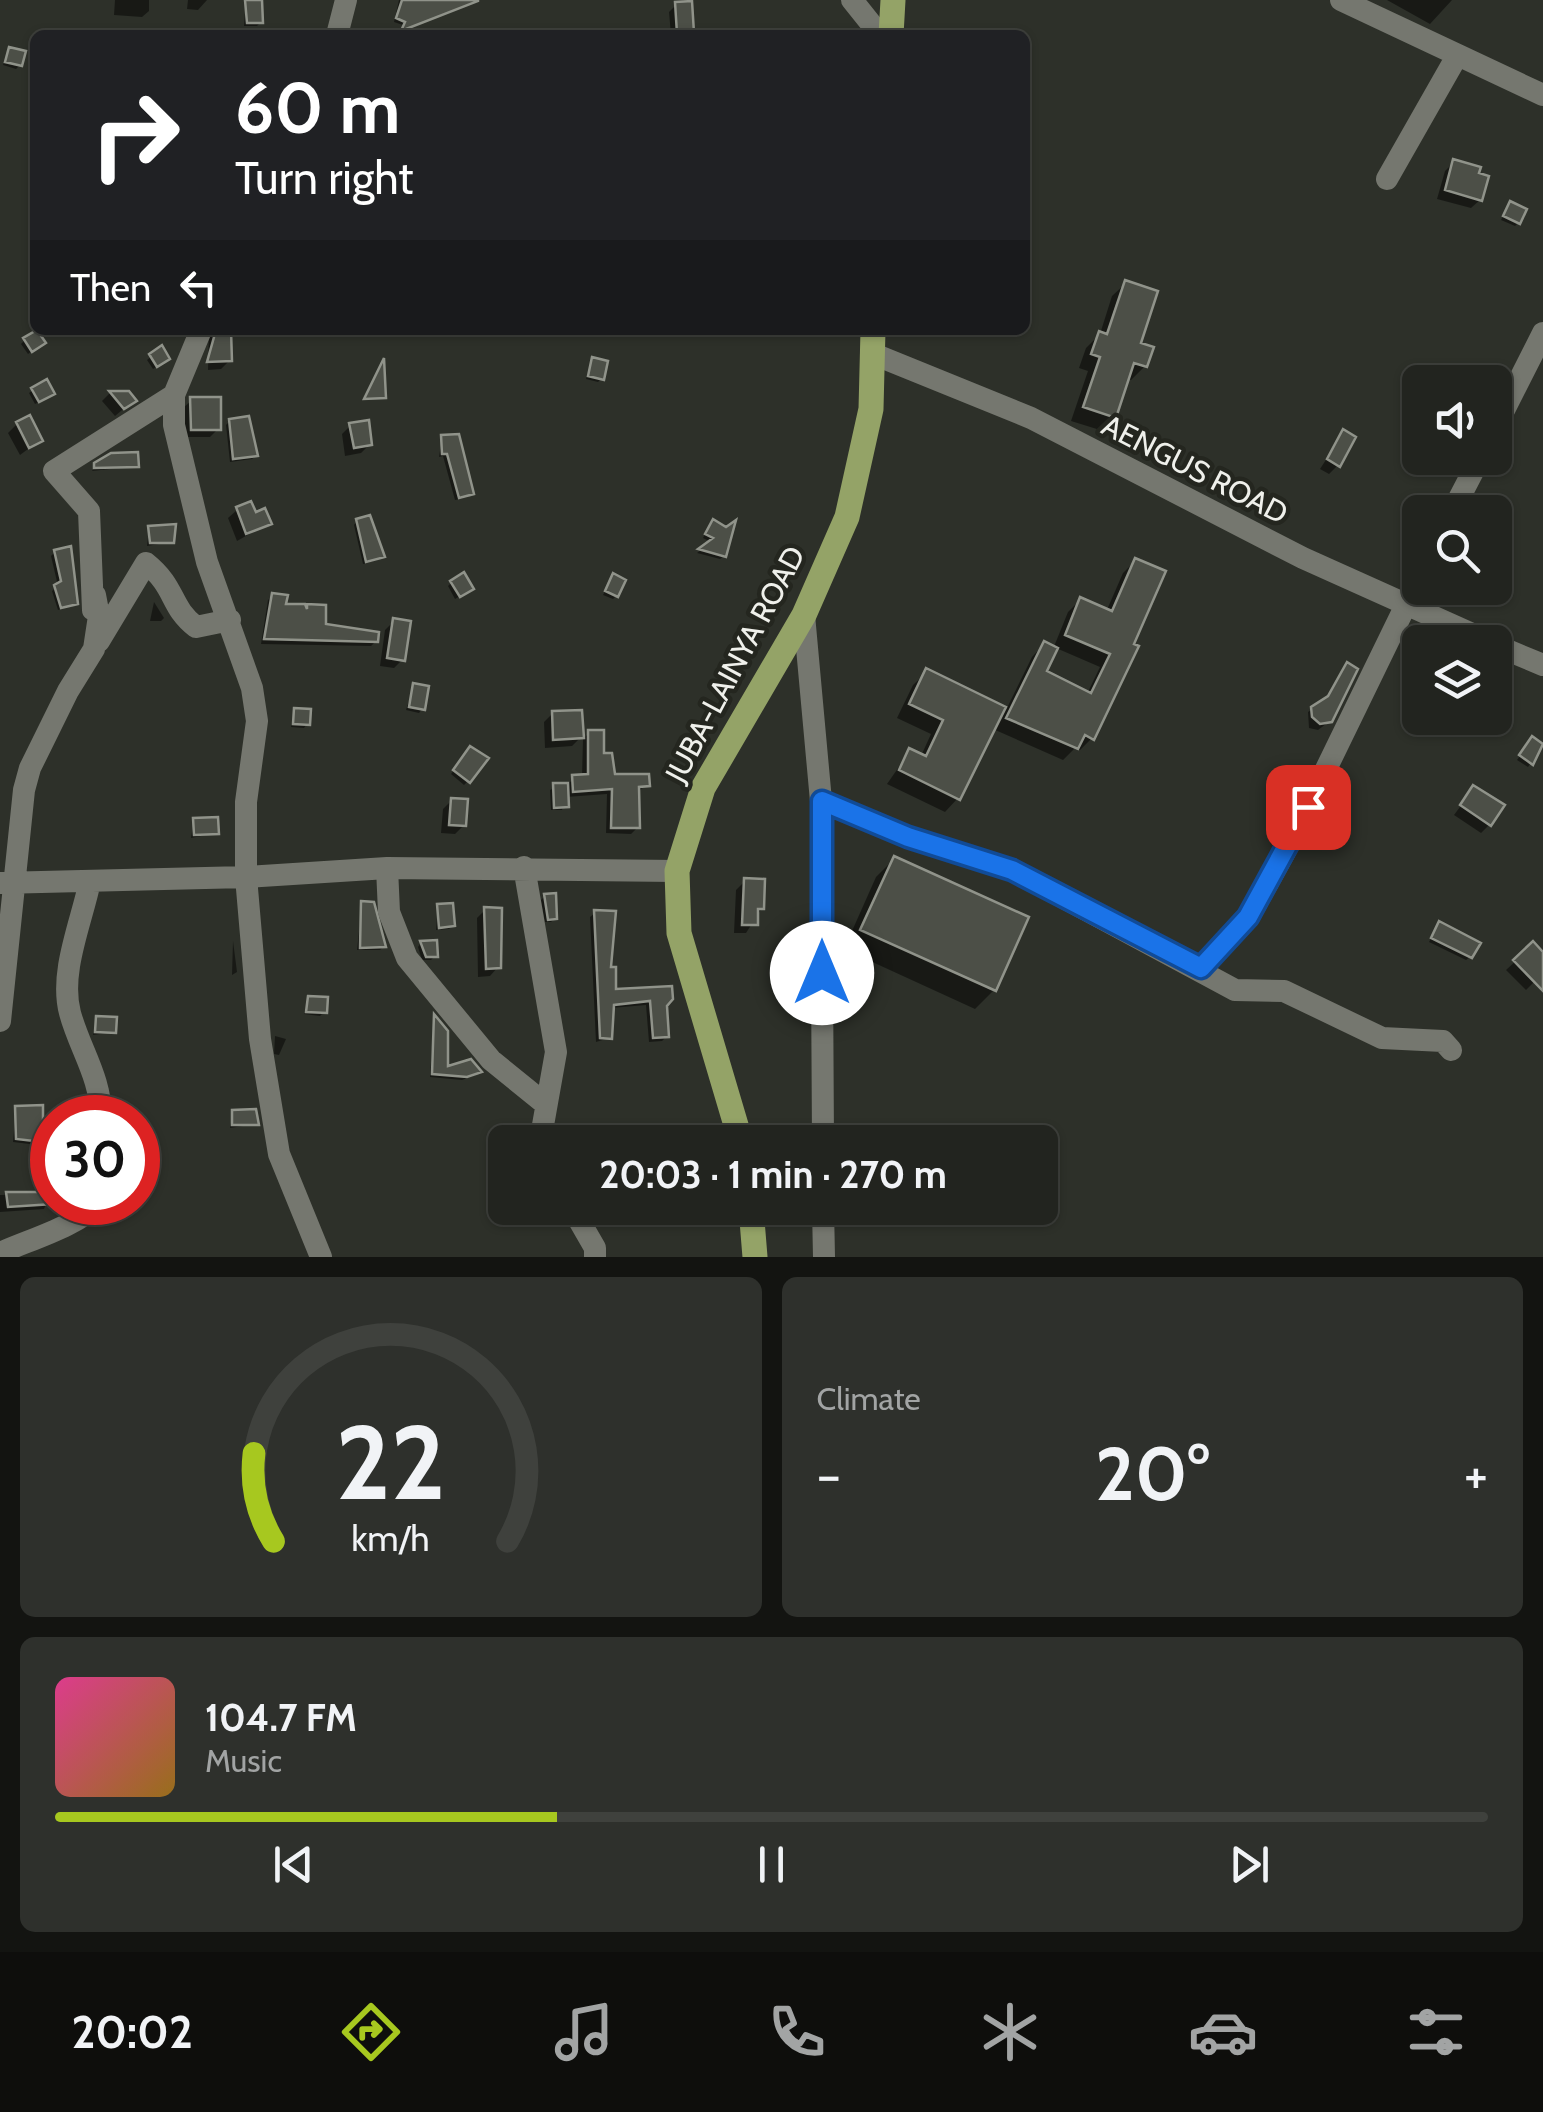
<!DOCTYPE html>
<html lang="en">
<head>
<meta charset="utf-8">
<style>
  body { margin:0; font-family:Cabin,sans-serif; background:#2e302c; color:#f1f3f6; height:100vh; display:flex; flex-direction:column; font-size:38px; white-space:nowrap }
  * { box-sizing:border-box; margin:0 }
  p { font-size:32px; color:#a2a4a4 }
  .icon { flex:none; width:55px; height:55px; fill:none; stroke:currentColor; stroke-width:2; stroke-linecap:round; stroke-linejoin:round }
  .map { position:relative; height:1257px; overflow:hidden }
  .details { display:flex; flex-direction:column; gap:20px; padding:20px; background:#131411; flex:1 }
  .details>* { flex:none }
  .banner { position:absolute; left:30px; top:30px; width:1000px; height:305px; border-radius:15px; box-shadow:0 2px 8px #0004,0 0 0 2px #3f413d; background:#202124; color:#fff; overflow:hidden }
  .tools { position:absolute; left:1402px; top:365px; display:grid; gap:20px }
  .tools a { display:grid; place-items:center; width:110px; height:110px; border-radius:15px; background:#22241f; box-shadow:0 2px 8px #0004,0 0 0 2px #3f413d; font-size:50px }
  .speed { position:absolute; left:30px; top:1095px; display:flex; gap:20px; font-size:50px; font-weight:700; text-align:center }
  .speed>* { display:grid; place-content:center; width:130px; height:130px; border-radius:50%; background:#22241f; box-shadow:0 2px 8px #0004,0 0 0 2px #3f413d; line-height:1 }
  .speed .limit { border:15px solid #d22; background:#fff; color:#111 }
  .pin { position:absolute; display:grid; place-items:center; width:85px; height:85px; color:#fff; margin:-42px; border-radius:20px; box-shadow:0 5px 15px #0006 }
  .me { position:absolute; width:110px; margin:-55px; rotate:0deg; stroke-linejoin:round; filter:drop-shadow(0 0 8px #0008) }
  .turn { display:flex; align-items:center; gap:35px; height:210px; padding:0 40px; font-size:45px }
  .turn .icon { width:130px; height:130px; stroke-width:2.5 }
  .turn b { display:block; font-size:70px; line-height:85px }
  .then { display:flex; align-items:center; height:95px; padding:0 40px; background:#0003; gap:20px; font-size:38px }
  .big { font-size:75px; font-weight:700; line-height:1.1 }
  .details .card { flex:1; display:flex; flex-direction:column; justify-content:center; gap:15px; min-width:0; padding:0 35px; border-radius:15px; background:#2e302c }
  .details .dial { align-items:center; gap:0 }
  .dial svg { height:260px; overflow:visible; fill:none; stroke:#3f413d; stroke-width:7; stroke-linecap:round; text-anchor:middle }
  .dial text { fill:#f1f3f6; stroke:none }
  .song { display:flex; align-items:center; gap:30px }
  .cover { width:120px; height:120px; border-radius:15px; background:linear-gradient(135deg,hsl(330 70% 55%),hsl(40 70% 35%)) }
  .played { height:10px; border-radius:5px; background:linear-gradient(90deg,#a7c81f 35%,#3f413d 35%) }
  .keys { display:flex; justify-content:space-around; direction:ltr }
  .heat { display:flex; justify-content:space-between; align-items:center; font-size:55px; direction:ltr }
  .details .tiles { flex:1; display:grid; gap:20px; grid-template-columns:1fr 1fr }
  .card:last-child { grid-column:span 2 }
  .trip { position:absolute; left:488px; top:1125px; width:570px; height:100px; border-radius:15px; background:#22241f; box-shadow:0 2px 8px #0004,0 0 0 2px #3f413d; font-weight:700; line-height:100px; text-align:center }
  .tabs { display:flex; height:160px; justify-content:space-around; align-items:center; background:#0e0e0c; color:#a2a4a4 }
  .tabs .icon { width:70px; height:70px }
  .tabs .current { color:#a7c81f }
  .tabs b { font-size:45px; color:#f1f3f6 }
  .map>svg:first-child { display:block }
  .shadow { fill:#0007; fill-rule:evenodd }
  .building { fill:#4c4f47; stroke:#90938a; stroke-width:2.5 }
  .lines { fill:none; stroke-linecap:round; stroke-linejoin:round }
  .minor { stroke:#75776f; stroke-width:22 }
  .major { stroke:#94a367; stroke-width:25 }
  .route-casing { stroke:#114b97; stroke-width:25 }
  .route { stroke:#1a73e8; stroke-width:18 }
  .labels { text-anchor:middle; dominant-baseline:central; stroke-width:9; stroke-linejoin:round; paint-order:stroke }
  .street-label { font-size:30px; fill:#eff0eb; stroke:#24261f }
</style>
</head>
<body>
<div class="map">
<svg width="1543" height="1257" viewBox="0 0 1543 1257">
  <rect width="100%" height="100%" fill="#2d3029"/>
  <path class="shadow" d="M115,0h34v11l-7,6 -28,-2z
    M188,0h19l-9,10 -11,-1z
    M246,0l15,22 -4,4h-13z
    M399,0h39l22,7 -52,22 14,6h-23l4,-10 -9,-3z
    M1387,0h65l-22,24z
    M689,4l1,31h-19l-2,-23 7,-7z
    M10,50l10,15 -4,4 -13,-4z
    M1454,162l26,38 -9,8 -34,-9 8,-28z
    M1510,204l8,19 -3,3 -14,-6z
    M1126,283l19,83 -14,14 -4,-2 -13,38 -14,14 -29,-9 17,-50 -9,-3 7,-20 14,-14 12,-38z
    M209,330h19l2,30 -9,9 -13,1z
    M25,340l14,6 -11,8 -7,-10z
    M161,349l3,13 -11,7 -6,-9z
    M593,360l9,18 -4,4 -12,-3z
    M33,390l16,7 -14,7 -6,-11z
    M110,393h18l6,7 -19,16 -13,-15z
    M192,400l26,29 -8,8h-26l-1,-29z
    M230,421l26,35 -4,3 -22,3 -4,-37z
    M17,424l23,16 -20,15 -12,-22z
    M351,425l19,19 -9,9 -16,3 -3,-22z
    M1344,432l-6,33 -9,9 -9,-5z
    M442,438l29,55 -3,4 -13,3 -12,-44 -4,1z
    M96,465l40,1 -44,5z
    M237,510l17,5 15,8 -32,18 -9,-23z
    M357,521l25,35 -4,4 -15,4 -9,-39z
    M710,525l14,31 -4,3 -23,-6 14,-11 -8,-4z
    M149,529l22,13 -24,4z
    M55,552l20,51 -17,7 -6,-19 6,-5 -7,-30z
    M1135,561l-43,177 -12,12 -5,-2 -12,12 -70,-31 -35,69 -13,14 -58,-28 23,-33 11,5 10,-22 -34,-16 16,-33 14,-13 79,38 26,-53 12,-13 9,5 15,-37 12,-12 26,12 17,-39zM1056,648l44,19 -13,27 -43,-21z
    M613,576l3,20 -3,3 -10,-4z
    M451,583l16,9 -12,7 -7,-13z
    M273,595l11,11 24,1 15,19 53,15 -5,5 -110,-2 7,-44z
    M154,602l10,16 -3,3h-11z
    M394,621l9,38 -9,9 -14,-2 5,-36z
    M1347,665l-17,56 -12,9 -9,-2 -1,-16 17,-12z
    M414,686l8,23 -3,4 -13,-3z
    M295,711l12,13 -3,4 -13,-1z
    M553,713l28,24 -9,9 -27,2 -1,-26z
    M589,733l24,43 34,9 -10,7 1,35 -7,7 -25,-1 1,-39 -41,3 -4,13h-11l-1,-20 32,-13 1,-38z
    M1532,739l11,7 -15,21 -11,-7z
    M467,753l1,28 -4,4 -13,-11z
    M1474,788l16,36 -9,9 -27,-18z
    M452,800l12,25 -9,9 -14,-1 2,-24z
    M194,820l22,13 -25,5z
    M894,859l100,131 -19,19 -131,-60 32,-72z
    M745,881l17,27 -16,25h-12l2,-43z
    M545,896l10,22 -4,4h-6l-4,-22z
    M362,904l21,43 -3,3h-23z
    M438,907l14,19 -3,3 -13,1z
    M485,910l13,57 -8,9 -12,1 -1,-59z
    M595,913l19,79 56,-4 -6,17 3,31 -5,5 -13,1 -3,-37 -35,3 -2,30 -13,4 -6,-125z
    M1439,924l31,33 -4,3 -37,-18z
    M233,941l4,31 -5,3z
    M421,943l14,13 -4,4h-9l-4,-13z
    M1533,945l10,10v18l-17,17 -20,-20z
    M309,998l15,14 -4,4 -16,-2z
    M434,1018l12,51 33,3 -3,3 -14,5 -32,-3z
    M97,1019l17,13 -21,3z
    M275,1036l11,3 -7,16 -5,-1z
    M16,1108l26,33 -4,4 -25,-3z
    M233,1112l23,12 -26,4z
    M50,1194l-6,15 -44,3v-17z"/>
  <path class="building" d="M245,0h17l1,23h-16z
    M402,0h76v1l-77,30 4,-9 -9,-4z
    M692,1l2,32 -17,1 -2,-32z
    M9,47l17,4 -4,15 -17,-4z
    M1453,159l28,8 -2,6 10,3 -7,25 -37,-11z
    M1510,201l17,8 -7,15 -17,-8z
    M1125,280l33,11 -17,52 13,4 -7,20 -13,-4 -18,55 -33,-11 17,-50 -9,-3 8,-23 8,3z
    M37,330l9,13 -14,9 -9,-14z
    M216,330h15l1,31 -25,1z
    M162,345l8,14 -13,8 -8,-13z
    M592,357l16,4 -4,19 -16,-4z
    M384,358l2,40 -22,1z
    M47,379l8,15 -16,8 -8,-14z
    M109,391h20l8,10 -13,8z
    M190,397h31v33h-30z
    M30,415l13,26 -14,7 -13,-26z
    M249,416l9,40 -25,3 -4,-40z
    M369,420l3,25 -18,3 -5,-25z
    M1343,429l13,8 -16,30 -13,-8z
    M459,434l15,60 -15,4 -12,-44h-5l-1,-19z
    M138,452l1,15 -45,1v-5l17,-10z
    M251,501l5,11 9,-4 7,16 -26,10 -10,-27z
    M370,515l15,42 -19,5 -10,-43z
    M713,519l13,8 10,-7 -10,37 -28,-8 15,-11 -8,-4z
    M176,524l-2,19h-24l-2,-17z
    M71,546l7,58 -17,4 -7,-23 7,-4 -7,-31z
    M1135,558l31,13 -32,73 5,2 -45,94 -9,-5 -7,14 -72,-31 38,-77 14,7 -11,23 44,22 19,-39 -45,-19 15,-38 32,14z
    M464,572l10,17 -14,8 -10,-16z
    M613,573l13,7 -8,17 -13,-6z
    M272,593l16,2 -2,9h19l2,5v-5l19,1v19l53,8 -1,10 -114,-3z
    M393,618l18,3 -6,40 -18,-3z
    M1347,662l11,7 -26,53 -12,2 -8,-7 -1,-10 17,-11z
    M926,668l80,39 -46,93 -61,-30 10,-22 17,8 17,-36 -34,-16z
    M413,683l16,3 -4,24 -16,-3z
    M294,708l17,1 -1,16 -17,-1z
    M582,710l2,28 -31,2 -1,-29z
    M588,730h16v23h8l3,21h34l1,12 -11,1 1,41h-29l1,-39 -39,3 -1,-17 16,-1z
    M1532,736l11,8 -10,21 -14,-10z
    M470,746l19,12 -19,25 -17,-13z
    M553,783h15l1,24 -15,1z
    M1473,785l32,20 -14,21 -31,-21z
    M451,798l17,1 -2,27 -17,-1z
    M218,817l1,17 -25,1 -1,-17z
    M894,856l135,61 -33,74 -136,-61z
    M744,878l21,1 -1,30h-6v16h-16z
    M556,893l1,26 -9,1 -4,-26z
    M361,901l13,1 12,45 -26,1z
    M453,903l2,23 -16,2 -2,-24z
    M484,907l18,1 -1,60 -15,1z
    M594,910l22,1 -5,56h5v22l56,-3 1,13 -6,7 2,31 -16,1 -3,-37 -36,4 -2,34 -12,-1z
    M1439,921l42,22 -9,15 -41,-20z
    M437,940l1,17h-12l-6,-16z
    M1533,941l10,11v39l-30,-31z
    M308,996l20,1 -1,16 -21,-1z
    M434,1014l14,17v35l23,-7 11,13 -15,5 -35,-3z
    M96,1016l21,1 -1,16 -21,-1z
    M43,1105v37l-27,-3 -1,-33z
    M256,1109l3,16h-27v-15z
    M6,1192h46l1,12 -45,3z"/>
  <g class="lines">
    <path class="minor" d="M852,0l28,35
      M1341,0l202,95
      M337,35l9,-35
      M1387,179l70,-123
      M201,330l-27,65v30l33,137 45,126 5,33 -11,81v75l14,162 19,115 42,103
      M871,353l160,65 272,140 187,84
      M1495,428l48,-95
      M1452,512l28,-54
      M93,610l-4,-99 -35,-40 120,-76
      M804,615l17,186 2,341
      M99,641l47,-78c31,25 23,43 50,64l34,-7
      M1495,645l48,20
      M821,801l87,36 104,33 223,120 49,1 98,47 61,3 8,9
      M524,867l32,185 -16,90
      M387,868l2,44 18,46 84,102 53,43
      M90,881c-8,40 -31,91 -20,132 10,37 31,64 31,105
      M0,883l246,-6 141,-9 290,3
      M1201,968l48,-51 42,-76 129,-265
      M0,1021l24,-231 6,-22 38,-77 26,-42 5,-33 -4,-21
      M572,1208l23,40v9
      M823,1208l1,49
      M0,1253c34,-15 75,-26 101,-51"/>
    <path class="major" d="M891,35l2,-35
      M741,1142l-62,-209 -2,-62 26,-83 101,-173 43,-98 24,-108 2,-79
      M751,1208l4,49"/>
  </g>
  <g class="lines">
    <g class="route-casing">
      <path id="route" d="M822,973v-172l86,36 104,33 189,98 47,-51 60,-110"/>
    </g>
    <use href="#route" class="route"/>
  </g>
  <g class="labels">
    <g class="street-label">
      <text transform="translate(1195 469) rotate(27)">AENGUS ROAD</text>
      <text transform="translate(735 664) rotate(-62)">JUBA-LAINYA ROAD</text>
    </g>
  </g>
</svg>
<div class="tools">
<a><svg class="icon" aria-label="sound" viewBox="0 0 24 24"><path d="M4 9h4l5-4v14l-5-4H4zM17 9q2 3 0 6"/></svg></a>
<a><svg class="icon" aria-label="search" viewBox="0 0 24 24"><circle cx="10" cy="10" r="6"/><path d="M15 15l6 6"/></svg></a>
<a><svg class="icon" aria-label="layers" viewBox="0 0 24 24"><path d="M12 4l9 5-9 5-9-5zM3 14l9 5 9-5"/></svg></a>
</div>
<div class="speed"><div class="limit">30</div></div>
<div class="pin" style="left:1308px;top:807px;background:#d93025"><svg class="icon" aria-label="arrive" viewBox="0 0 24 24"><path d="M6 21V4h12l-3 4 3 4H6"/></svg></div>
<svg class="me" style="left:822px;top:973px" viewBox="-20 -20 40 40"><circle r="19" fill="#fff"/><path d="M0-13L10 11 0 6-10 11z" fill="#1a73e8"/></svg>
<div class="trip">20:03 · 1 min · 270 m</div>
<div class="banner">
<div class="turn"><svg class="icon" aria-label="right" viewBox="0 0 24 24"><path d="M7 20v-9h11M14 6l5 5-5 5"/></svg><div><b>60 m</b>Turn right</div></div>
<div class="then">Then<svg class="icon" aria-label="left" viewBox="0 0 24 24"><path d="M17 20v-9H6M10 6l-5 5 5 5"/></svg></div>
</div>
</div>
<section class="details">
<div class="tiles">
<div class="card dial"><svg viewBox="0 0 100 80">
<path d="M14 69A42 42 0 1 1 86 69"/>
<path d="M14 69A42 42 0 0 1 8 42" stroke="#a7c81f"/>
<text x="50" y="56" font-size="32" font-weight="700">22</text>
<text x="50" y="72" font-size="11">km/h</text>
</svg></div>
<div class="card"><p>Climate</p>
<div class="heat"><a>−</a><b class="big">20°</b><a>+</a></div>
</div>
<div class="card">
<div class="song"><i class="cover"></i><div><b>104.7 FM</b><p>Music</p></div></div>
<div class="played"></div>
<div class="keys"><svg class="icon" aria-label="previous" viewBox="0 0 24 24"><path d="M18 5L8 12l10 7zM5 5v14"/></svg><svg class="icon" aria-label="pause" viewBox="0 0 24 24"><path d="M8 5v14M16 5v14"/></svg><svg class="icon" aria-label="next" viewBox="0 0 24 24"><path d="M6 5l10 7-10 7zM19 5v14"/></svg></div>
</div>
</div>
</section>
<nav class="tabs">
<b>20:02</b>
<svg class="icon current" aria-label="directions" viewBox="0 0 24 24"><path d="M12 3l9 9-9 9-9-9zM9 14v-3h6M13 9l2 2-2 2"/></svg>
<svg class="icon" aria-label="music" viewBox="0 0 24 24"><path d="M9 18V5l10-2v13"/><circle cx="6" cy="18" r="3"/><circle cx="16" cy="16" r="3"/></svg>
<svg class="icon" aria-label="phone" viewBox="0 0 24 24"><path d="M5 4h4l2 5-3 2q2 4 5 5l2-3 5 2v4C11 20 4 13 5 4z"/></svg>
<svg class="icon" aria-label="climate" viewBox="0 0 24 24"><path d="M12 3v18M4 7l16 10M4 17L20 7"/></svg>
<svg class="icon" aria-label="car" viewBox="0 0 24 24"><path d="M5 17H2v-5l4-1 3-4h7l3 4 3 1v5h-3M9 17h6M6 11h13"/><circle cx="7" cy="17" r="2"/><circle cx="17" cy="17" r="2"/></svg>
<svg class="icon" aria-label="filters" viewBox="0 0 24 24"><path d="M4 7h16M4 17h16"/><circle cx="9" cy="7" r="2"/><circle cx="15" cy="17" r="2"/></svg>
</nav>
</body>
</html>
